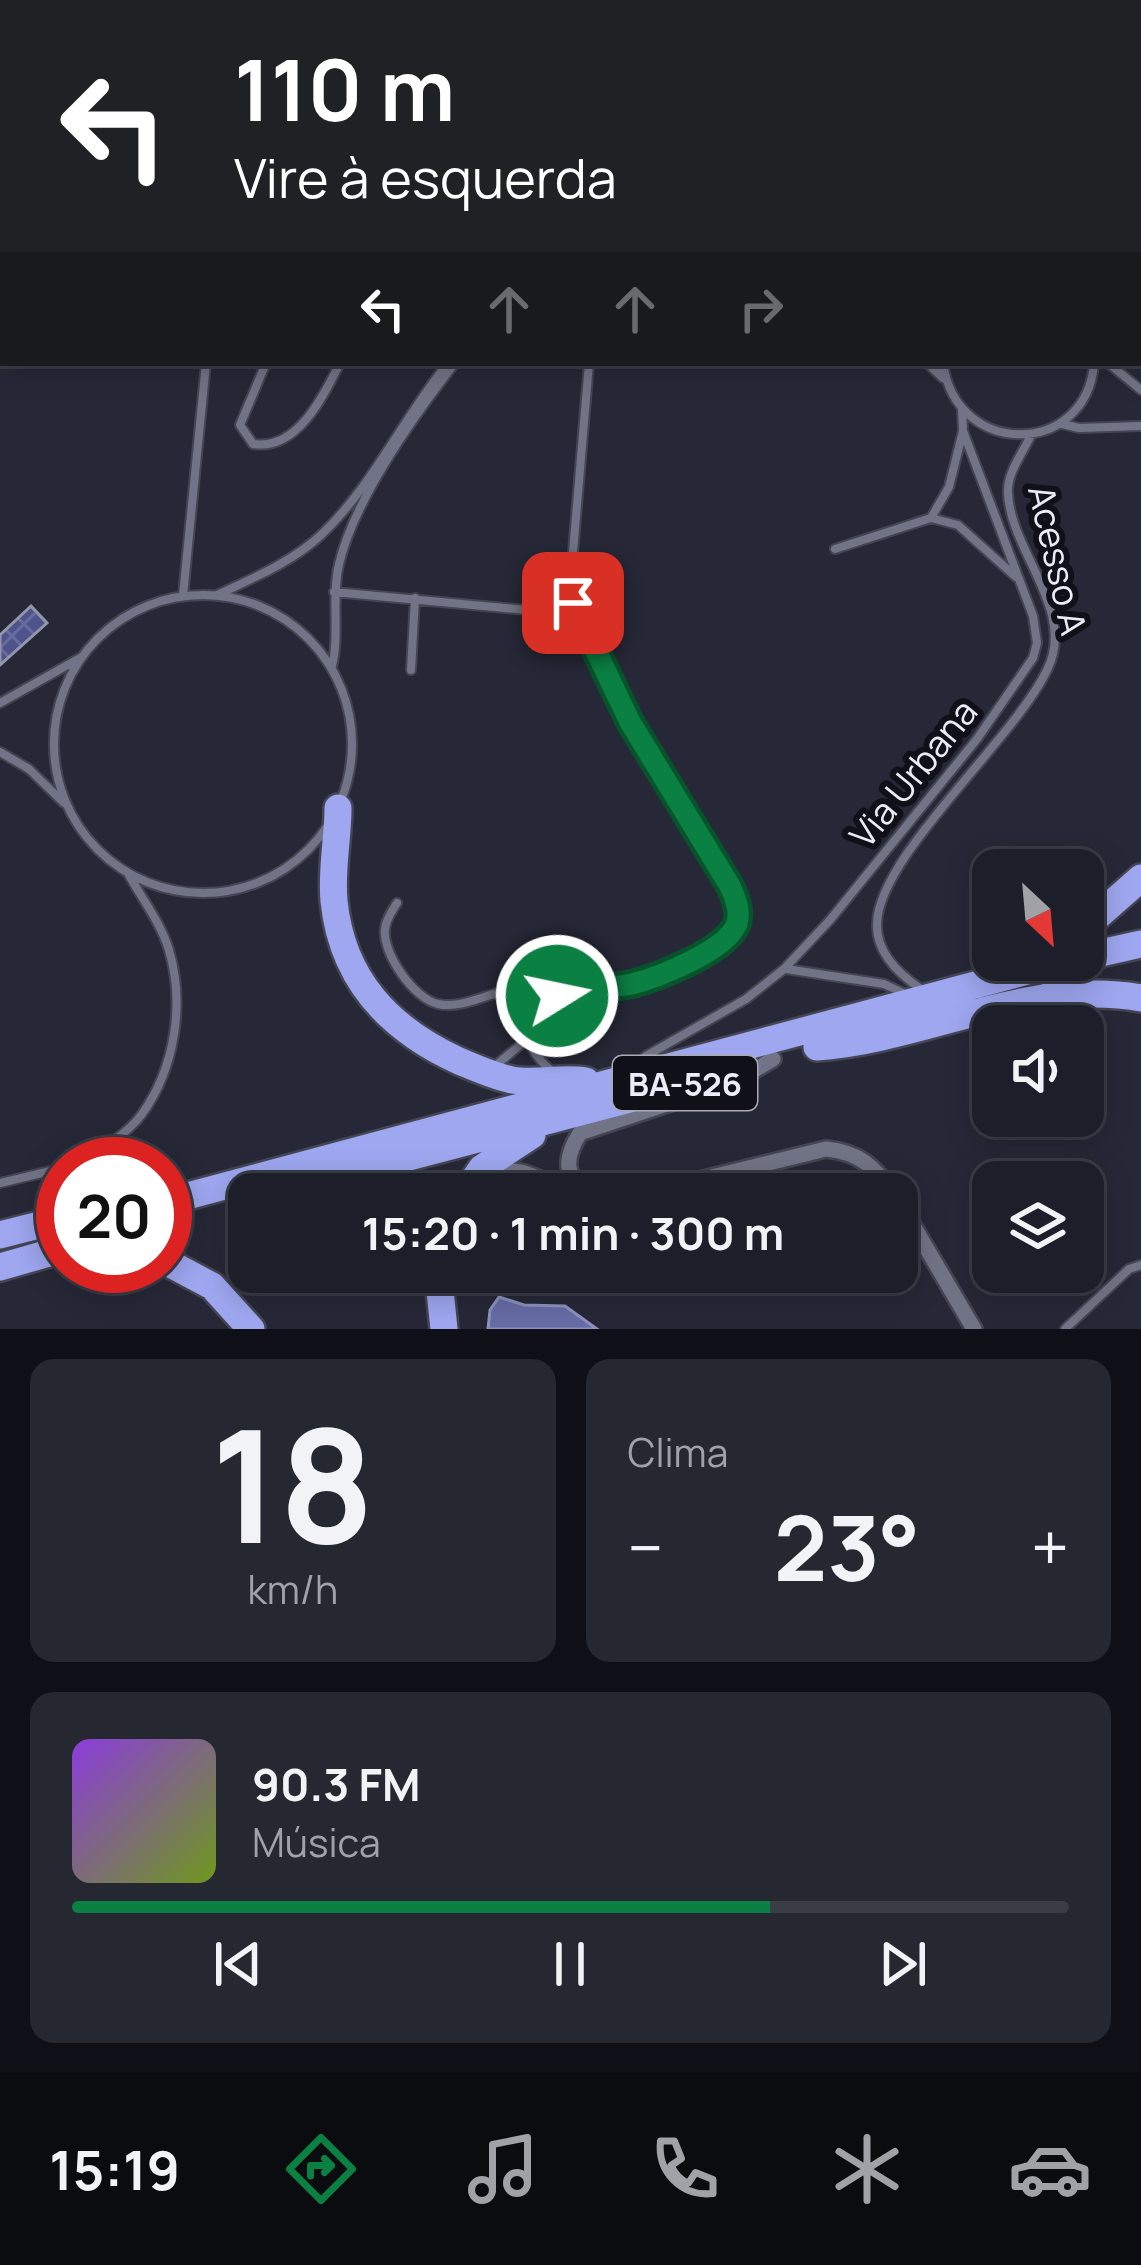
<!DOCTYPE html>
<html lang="pt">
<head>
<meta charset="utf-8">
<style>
  body { margin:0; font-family:Manrope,sans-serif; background:#252731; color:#f1f3f6; height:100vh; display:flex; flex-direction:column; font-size:45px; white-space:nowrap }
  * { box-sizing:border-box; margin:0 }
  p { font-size:39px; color:#a0a2a8 }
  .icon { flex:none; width:66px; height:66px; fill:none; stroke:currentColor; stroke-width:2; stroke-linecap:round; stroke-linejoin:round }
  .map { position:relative; height:1329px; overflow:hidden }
  .details { display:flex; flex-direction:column; gap:30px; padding:30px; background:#0f1017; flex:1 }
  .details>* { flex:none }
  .banner { position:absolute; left:0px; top:0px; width:1143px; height:366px; box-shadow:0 6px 30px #0003,0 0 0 3px #3a3c46; background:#202124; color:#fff; overflow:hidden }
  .needle { width:78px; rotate:154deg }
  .tools { position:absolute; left:972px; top:849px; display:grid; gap:24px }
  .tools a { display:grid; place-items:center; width:132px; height:132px; border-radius:24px; background:#1c1e29; box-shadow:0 6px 30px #0003,0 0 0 3px #3a3c46; font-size:60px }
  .speed { position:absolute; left:36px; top:1137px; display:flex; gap:24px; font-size:60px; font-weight:700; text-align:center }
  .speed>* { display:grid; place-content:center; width:156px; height:156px; border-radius:50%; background:#1c1e29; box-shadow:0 6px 30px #0003,0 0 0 3px #3a3c46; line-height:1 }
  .speed .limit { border:18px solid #d22; background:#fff; color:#111 }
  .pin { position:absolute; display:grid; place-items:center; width:102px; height:102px; color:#fff; margin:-51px; border-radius:24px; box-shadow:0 6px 18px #0006 }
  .me { position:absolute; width:132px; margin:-66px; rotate:80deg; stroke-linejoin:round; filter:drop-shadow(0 0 9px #0008) }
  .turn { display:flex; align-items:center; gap:42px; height:252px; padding:0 36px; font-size:54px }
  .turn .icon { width:156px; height:156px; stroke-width:2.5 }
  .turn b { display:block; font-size:84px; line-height:102px }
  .lanes { display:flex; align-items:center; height:114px; padding:0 36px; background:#0003; justify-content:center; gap:60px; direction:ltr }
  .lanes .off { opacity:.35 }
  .big { font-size:90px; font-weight:700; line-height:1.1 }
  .details .card { flex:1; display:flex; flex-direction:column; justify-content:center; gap:18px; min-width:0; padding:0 42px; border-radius:24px; background:#252731 }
  .details .dial { align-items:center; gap:0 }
  .dial b { font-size:156px; line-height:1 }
  .song { display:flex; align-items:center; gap:36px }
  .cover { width:144px; height:144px; border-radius:18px; background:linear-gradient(135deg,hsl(270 70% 55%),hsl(80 70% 35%)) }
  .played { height:12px; border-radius:6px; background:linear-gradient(90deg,#0b8043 70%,#3a3c46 70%) }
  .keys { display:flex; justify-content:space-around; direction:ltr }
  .heat { display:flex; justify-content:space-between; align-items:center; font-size:66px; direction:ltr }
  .details .tiles { flex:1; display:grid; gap:30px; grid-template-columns:1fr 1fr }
  .card:last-child { grid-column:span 2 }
  .trip { position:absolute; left:228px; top:1173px; width:690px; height:120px; border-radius:24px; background:#1c1e29; box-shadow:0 6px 30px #0003,0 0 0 3px #3a3c46; font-weight:700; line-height:120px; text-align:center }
  .tabs { display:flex; height:192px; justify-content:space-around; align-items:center; background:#0b0c10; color:#a0a2a8 }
  .tabs .icon { width:84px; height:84px }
  .tabs .active { color:#0b8043 }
  .tabs b { font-size:54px; color:#f1f3f6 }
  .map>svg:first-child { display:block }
  .water { fill:#666ca6; stroke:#8e92be; stroke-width:3 }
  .building { fill:url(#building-cross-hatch); stroke:#9396aa; stroke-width:3 }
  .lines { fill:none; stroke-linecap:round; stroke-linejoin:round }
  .lane-casing { stroke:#444552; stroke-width:12 }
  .street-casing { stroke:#444552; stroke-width:20 }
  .highway-casing { stroke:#444552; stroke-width:32 }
  .lane { stroke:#717486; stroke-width:8 }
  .street { stroke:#717486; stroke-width:15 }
  .highway { stroke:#9ea7f0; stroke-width:27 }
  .route-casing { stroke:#07532c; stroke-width:30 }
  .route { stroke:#0b8043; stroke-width:21 }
  .labels { text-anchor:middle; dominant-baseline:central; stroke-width:12; stroke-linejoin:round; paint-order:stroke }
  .shield { fill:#101118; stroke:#a9aab4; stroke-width:3 }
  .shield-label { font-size:33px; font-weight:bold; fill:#eaecf7 }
  .street-label { font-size:36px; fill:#eaecf7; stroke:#101118 }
</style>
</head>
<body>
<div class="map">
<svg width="1141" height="1329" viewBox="0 0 1141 1329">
  <defs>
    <pattern id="building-cross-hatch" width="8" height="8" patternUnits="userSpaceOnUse" patternTransform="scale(3)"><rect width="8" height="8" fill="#4e538b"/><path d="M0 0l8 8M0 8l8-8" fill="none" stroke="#686c9c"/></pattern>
  </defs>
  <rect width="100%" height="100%" fill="#262837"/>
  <path class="water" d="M499,1297l25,8 41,1 32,23h-109l2,-19z"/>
  <path class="building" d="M31,606l16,17 -47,42v-30z"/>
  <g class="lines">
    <g class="lane-casing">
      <path id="lane" d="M137,0l1,3
        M941,0l1,3
        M1075,0v3
        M304,3v-3
        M266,363l-26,62 13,19c44,7 70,-47 87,-81
        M927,363l16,15
        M943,363c13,96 144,94 151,0
        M1108,363l33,27
        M1062,424l17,4 62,-2
        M931,518l27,7 58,52
        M931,518l18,-31 14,-56
        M835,549l96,-31
        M334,592l193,18
        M217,595c36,-17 75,-33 104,-60 52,-49 82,-117 127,-172
        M54 744a149 149 0 1 1 298 0a149 149 0 1 1-298 0Z
        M183,596l23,-233
        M332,666c8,-32 -1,-68 7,-102 16,-66 74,-147 116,-201
        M411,670l4,-72
        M0,703l80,-45
        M0,752l29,17 35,34
        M397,903c-5,8 -11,16 -12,26 -3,24 29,70 53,75 21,5 45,-8 66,-13l8,2c15,33 10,54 41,79
        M786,969l98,15 21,10
        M921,989c-21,-14 -45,-36 -44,-65 1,-68 139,-186 171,-256 28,-58 -38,-118 -40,-175 -1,-21 15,-40 23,-58
        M523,1016c33,-27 68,-23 108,-32 36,-8 87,-29 106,-60 2,-36 -23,-63 -41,-91 -34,-54 -126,-198 -125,-257l18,-213
        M637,1065l9,-9 100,-57 38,-30 46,-49 147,-181 56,-81 4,-15 -4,-27 -70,-185 -1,-21
        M495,1066l31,-26
        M74,1164c24,-13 52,-28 68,-50 33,-46 43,-110 27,-164 -8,-27 -27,-51 -40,-75
        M0,1183l63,-15
        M1065,1329l64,-60 12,-4"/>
    </g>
    <g class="street-casing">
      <path id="street" d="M615,3v-3
        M489,1174c32,-11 52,7 81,20
        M590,1194c-27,-17 -26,-36 -10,-61l156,-52 37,-22
        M642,1194l184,-45c33,3 49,18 68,45
        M897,1198l77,131"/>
    </g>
    <g class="highway-casing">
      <path id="highway" d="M338,808c0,31 -7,61 -4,93 8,79 55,128 125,160 17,7 34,15 53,19 24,4 50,-3 74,1
        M1083,929l58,-51
        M1083,957l58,-13
        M1054,979l43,-24
        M817,1047c110,-8 211,-69 324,-49
        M348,1173l282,-74
        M464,1194l18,-26 50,-33
        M165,1202l903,-242
        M0,1235l63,-16
        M165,1261l47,25 39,43
        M0,1267l63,-18
        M438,1272l6,57"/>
    </g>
    <use href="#lane" class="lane"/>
    <use href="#street" class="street"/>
    <use href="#highway" class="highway"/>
  </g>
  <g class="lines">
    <g class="route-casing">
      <path id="route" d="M557,996c25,-8 50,-7 75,-12 27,-7 96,-34 105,-61 4,-12 -2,-26 -7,-37l-100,-164 -57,-119"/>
    </g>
    <use href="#route" class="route"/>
  </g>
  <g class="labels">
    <rect class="shield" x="613" y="1056" width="144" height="54" rx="9"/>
    <g class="shield-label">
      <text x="685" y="1083">BA-526</text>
    </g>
    <g class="street-label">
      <text transform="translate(1058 560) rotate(77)">Acesso A</text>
      <text transform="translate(913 773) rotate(-51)">Via Urbana</text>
    </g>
  </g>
</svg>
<div class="tools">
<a><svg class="needle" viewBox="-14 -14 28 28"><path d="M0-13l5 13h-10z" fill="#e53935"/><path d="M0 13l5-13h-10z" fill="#a0a2a8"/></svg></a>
<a><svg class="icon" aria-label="sound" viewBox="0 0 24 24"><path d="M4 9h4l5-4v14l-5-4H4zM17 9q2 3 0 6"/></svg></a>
<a><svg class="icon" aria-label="layers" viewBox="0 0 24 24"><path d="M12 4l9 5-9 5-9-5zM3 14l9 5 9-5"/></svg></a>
</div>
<div class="speed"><div class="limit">20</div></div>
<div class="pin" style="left:573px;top:603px;background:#d93025"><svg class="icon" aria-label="arrive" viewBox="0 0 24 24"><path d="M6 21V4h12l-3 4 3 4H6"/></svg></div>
<svg class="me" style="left:557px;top:996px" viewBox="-20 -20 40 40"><circle r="17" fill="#0b8043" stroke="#fff" stroke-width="3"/><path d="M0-11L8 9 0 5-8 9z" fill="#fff"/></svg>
<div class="trip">15:20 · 1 min · 300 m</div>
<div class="banner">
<div class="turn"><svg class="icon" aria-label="left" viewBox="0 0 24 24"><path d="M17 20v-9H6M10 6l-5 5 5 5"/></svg><div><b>110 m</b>Vire à esquerda</div></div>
<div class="lanes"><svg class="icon" aria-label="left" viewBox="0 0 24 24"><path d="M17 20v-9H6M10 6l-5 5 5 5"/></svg><svg class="icon off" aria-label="ahead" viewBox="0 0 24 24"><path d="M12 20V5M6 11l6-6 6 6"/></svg><svg class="icon off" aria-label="ahead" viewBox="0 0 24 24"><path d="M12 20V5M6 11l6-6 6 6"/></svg><svg class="icon off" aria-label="right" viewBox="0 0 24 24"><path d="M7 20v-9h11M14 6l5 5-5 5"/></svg></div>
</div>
</div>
<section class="details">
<div class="tiles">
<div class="card dial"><b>18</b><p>km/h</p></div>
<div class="card"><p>Clima</p>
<div class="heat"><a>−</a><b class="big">23°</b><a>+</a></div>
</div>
<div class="card">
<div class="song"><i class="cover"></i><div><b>90.3 FM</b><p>Música</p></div></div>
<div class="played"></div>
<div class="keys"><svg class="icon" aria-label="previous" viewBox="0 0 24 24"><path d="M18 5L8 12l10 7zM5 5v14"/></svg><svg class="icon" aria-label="pause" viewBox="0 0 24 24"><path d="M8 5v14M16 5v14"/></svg><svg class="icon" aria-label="next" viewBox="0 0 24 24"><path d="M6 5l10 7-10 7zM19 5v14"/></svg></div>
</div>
</div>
</section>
<nav class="tabs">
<b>15:19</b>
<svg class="icon active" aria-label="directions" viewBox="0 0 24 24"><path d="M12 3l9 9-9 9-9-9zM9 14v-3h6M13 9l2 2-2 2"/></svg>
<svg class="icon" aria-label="music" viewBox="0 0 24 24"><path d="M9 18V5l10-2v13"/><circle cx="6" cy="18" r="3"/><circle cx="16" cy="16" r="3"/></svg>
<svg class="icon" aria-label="phone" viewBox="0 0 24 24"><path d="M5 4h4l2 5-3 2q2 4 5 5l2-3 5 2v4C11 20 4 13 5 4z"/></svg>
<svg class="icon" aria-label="climate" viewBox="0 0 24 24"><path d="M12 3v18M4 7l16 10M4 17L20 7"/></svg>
<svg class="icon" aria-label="car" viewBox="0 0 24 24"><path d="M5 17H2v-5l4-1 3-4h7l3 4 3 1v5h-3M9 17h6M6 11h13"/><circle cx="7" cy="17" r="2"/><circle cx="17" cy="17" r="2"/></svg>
</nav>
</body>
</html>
